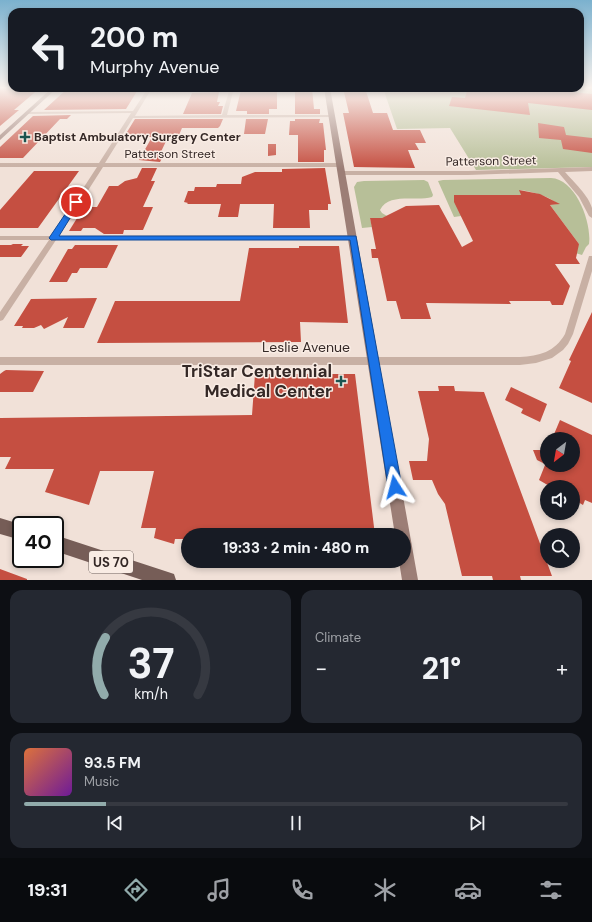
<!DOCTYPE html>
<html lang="en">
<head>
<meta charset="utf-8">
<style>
  body { margin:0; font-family:"DM Sans",sans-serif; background:#242831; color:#f1f3f6; height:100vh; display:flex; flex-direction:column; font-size:15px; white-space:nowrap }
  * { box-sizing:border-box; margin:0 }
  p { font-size:13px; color:#9ea1a6 }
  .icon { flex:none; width:22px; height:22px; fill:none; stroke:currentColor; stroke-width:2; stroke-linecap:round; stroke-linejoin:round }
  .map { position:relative; height:580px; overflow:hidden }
  .drawer { display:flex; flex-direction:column; gap:10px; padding:10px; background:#0d0f14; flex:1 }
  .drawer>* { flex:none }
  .hud { position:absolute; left:8px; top:8px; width:576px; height:84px; border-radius:12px; box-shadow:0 2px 6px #0003; background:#171b24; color:#f1f3f6; overflow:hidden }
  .needle { width:26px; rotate:211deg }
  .tools { position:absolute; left:540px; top:432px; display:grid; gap:8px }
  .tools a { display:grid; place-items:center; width:40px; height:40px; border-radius:50%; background:#171b24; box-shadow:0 2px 6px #0003; font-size:20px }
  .speed { position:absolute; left:12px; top:516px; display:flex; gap:8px; font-size:20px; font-weight:700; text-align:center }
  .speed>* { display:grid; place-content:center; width:52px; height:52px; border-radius:50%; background:#171b24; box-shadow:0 2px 6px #0003; line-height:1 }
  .speed .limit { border:2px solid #111; border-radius:6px; background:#fff; color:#111 }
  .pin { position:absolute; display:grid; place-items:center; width:34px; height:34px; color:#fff; margin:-17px; border:2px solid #fff; border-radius:50%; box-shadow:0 1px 4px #0007 }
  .me { position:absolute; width:44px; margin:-22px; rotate:351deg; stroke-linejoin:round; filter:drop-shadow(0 0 3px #0008) }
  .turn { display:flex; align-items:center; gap:14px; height:84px; padding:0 16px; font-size:18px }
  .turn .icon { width:52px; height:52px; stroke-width:2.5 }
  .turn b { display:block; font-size:28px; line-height:34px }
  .big { font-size:30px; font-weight:800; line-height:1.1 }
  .drawer .tile { flex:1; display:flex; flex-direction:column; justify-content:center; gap:6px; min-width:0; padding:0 14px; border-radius:12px; background:#242831 }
  .drawer .dial { align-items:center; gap:0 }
  .dial svg { height:104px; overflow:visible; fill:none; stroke:#363941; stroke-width:7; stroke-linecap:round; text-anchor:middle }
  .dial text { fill:#f1f3f6; stroke:none }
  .song { display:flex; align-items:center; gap:12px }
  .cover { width:48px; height:48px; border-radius:6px; background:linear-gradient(135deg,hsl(20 70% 55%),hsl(280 70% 35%)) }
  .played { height:4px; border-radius:2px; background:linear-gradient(90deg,#91abab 15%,#363941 15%) }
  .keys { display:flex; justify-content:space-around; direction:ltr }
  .heat { display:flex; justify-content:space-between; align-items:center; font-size:22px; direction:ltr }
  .drawer .tiles { flex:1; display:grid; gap:10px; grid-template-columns:1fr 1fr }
  .tile:last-child { grid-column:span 2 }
  .trip { position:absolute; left:181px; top:528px; width:230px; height:40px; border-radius:20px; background:#171b24; box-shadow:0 2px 6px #0003; font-weight:800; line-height:40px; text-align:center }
  .dock { display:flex; height:64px; justify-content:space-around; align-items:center; background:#090b0e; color:#9ea1a6 }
  .dock .icon { width:28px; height:28px }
  .dock .active { color:#91abab }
  .dock b { font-size:18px; color:#f1f3f6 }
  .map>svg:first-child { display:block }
  .green { fill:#b7bf98 }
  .building { fill:#c54f41 }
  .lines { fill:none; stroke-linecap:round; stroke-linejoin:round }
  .street { fill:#c8b0a4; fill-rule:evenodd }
  .secondary { fill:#9c7e76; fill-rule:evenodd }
  .primary { fill:#765d57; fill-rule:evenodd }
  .route { fill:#1a73e8; stroke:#114b97 }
  .poi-dot { fill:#1c5450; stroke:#f9ece4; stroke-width:1.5 }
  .labels { text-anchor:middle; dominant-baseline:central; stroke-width:3; stroke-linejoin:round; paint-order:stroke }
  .far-poi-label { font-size:12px; font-weight:bold; fill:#342826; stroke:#f9ece4; text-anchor:start }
  .far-street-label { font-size:12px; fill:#342826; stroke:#f9ece4 }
  .shield { fill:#f9ece4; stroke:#6f635f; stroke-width:1 }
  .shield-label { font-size:13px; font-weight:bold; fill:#342826 }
  .street-label { font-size:14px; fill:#342826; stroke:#f9ece4 }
  .near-poi-label { font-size:17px; font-weight:bold; fill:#342826; stroke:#f9ece4; text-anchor:end }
</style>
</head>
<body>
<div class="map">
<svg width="592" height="580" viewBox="0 0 592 580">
  <rect width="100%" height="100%" fill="#f1e1d8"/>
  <path class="green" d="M383,88h209v79l-116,3 -26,-42 -53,1z
    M551,178c25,1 41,45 38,66l-3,3 -4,8 -13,-4 10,-7 -29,-39 8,-1c-11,-9 -25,-12 -38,-14l1,5h-65l5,21 -7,1 -16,-36 5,-1z
    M424,180l4,2 5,13 -1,2c-15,5 -43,-5 -52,13l2,3 5,3 -5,2h-12l2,9 -10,1 -8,-41 3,-5 7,-1z"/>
  <path class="building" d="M0,88h40l-26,22h5l-19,16z
    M68,88h71l-13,21 -82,1z
    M298,88h14l2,21h6v5h-25v-22h3z
    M343,88h22l8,25h14l6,17h27l6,13h-11l4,7h-11l7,18 -61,-1 -11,-54h6z
    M473,88h59l60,6v16l-64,-7 2,12 -81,-9 3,-9 13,1 2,-7 6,1z
    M245,89h32v20h-8v5h-22v-3h-11l5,-21z
    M219,92l-2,10h3l-2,4h5l-2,8h-38l9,-21z
    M71,115l-4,4h-7l-37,39h-23v-11l33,-31z
    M135,119h88l-3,7 -2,2h-36l-3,7h-2l-1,2h-8l-10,21h4l-2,4 -21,-2 13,-23h-28z
    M246,119h22l-3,15h-21z
    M295,119h25l-1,4h4l3,27h-2v12h-26v-27h-9l1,-14h5z
    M538,123l26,4 2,8 26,3v15l-29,-4 -2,-9 -22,-2z
    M268,144h8v11l-8,1z
    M142,168h15l-6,13h4l-12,26h10l-10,23h-19l-1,4h-19l-9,-6h-12l-2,3h-12l15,-24h13l12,-21h9l7,-5 12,-3z
    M325,168l6,36h-3v6h-19l1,18h-37l1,-24h-34l-2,13h-20l3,-13h-34l1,-1 -4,-1 4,-11h6l1,-4h21l1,-3h24l1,-7 13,-5h27v-3z
    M34,171h45l-41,57h-38v-18z
    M519,190l21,4 20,10 -10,1 29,39 -3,14 4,6h-25l15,22 -7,19h-11l-2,-4h-41l2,3 -85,-1 5,16h-30l-5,-18h-9l-9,-43h-6l-1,-9h5l-6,-31h12l24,-12 33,-1 23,42 11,-6 -19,-39v-7h67z
    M13,244h10l-2,2h8l-8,11h-21v-12h11z
    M75,245h43l-11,23h-27l-3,5h-5l-5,9h-18l19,-33h4z
    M299,246h40l9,77 -48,-1 1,20 -204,1 18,-42h125l9,-53h50z
    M97,298l-13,30h-21l5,-11 -24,12 -3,-4 -7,3h-12l1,-2h-9l17,-27z
    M592,312v91l-33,-15 12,-27 -2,-1z
    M4,371l2,-1 38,1 -11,21h-33v-18z
    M255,374h100l20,161h-187v4h-13l-1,5 -20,-6 2,-10h-15l13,-57h-54l-11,34 -44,-13 9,-23h-49l6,-12h-11v-39l252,-3z
    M438,386h16l1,5 29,1 68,184h-32l1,4h-28l-1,-4h-30l-17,-72 -7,-10 -6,-14h-19l-4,-19h18l2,-22 -11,-48h21z
    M511,387l36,17 -7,18 -19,-9 2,-4 -18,-9z
    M560,420l32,15v68l-7,-3 -2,5 -10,-6v-12h-22l-12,-7 6,-15h28v-26h-21z
    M533,450h14v15l-10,-5z
    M0,569l27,10v1h-27z"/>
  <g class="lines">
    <path class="street" d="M148,88h4l-17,28 87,-1 8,-27h4l-7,27h105l2,1 -2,1 -199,1 -28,45h235l3,2 -3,2h-237l-44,69 294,-1 3,2 -3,2 -297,1 -53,80 -3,1v-9l49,-72h-49v-4h52l45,-69h-97v-4h99l32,-50 -104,1 -2,-1 2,-1 106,-1z
      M592,167v4l-27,1c8,9 24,24 27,36 0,3 0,7 0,10l-3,-2 -10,-19 -21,-25 -90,3h-126l-3,-2 3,-2h126z
      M589,256h3v15l-19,63 -5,10 -5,6 -11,8 -16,5 -16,2h-520v-8h520c19,-1 35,-5 45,-23z"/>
    <path class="secondary" d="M52,88h5l-57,52v-5z
      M324,88h6l88,492h-16l-3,-19h5v-26h-9z"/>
    <path class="primary" d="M0,518l23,7h-2v15l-21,-6z
      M55,535l113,37 6,2 2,6h-34l-87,-29z"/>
  </g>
  <linearGradient id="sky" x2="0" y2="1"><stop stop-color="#7bb1ce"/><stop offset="0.52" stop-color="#f9f2ed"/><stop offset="1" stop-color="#f9f2ed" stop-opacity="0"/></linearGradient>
  <rect width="592" height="169" fill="url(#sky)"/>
  <path class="route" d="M76,200l4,2 -21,34h297l46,251 -2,5 -5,2 -5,-2 -2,-5 -38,-247h-299l-2,-2 25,-37z"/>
  <g class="poi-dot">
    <path d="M23 131h4v4h4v4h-4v4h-4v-4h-4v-4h4z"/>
    <path d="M339 375h4v4h4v4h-4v4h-4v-4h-4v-4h4z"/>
  </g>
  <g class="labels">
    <g class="far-poi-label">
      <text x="34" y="137">Baptist Ambulatory Surgery Center</text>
    </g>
    <g class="far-street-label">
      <text x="170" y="154">Patterson Street</text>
      <text transform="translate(491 161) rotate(-1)">Patterson Street</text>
    </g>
    <rect class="shield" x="89" y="551" width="44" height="22" rx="3"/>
    <g class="shield-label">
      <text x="111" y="562">US 70</text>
    </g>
    <g class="street-label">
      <text x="306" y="347">Leslie Avenue</text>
    </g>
    <g class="near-poi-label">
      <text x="332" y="371">TriStar Centennial<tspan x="332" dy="20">Medical Center</tspan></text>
    </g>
  </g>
</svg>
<div class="tools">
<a><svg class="needle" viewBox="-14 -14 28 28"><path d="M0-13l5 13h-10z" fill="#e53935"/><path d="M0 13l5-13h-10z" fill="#9ea1a6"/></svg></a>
<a><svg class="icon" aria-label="sound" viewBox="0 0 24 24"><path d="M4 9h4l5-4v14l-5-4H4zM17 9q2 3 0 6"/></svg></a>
<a><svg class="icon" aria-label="search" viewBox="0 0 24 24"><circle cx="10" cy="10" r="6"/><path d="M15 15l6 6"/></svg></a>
</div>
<div class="speed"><div class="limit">40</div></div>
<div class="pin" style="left:76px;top:202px;background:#d93025"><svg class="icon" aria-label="arrive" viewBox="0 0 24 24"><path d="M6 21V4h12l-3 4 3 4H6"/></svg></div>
<svg class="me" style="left:395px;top:487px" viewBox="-20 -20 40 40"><path d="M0-17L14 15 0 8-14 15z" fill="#1a73e8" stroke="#fff" stroke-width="4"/></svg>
<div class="trip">19:33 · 2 min · 480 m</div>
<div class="hud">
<div class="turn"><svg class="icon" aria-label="left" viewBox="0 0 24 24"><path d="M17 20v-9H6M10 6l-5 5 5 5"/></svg><div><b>200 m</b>Murphy Avenue</div></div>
</div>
</div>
<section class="drawer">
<div class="tiles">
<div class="tile dial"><svg viewBox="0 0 100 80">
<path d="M14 69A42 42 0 1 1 86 69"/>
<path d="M14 69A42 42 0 0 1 15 25" stroke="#91abab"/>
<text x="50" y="56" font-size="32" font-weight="700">37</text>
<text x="50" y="72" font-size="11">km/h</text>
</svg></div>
<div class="tile"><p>Climate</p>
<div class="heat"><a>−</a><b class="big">21°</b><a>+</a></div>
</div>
<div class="tile">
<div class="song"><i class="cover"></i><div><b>93.5 FM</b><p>Music</p></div></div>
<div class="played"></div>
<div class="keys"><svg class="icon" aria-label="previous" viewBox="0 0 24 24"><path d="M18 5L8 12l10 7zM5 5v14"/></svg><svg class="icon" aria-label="pause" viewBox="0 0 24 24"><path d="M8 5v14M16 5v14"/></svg><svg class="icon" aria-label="next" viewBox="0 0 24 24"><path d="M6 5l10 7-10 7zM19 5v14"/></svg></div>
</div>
</div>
</section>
<nav class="dock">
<b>19:31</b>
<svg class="icon active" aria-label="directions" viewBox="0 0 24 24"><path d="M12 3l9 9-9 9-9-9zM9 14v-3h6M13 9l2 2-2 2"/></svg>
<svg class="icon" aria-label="music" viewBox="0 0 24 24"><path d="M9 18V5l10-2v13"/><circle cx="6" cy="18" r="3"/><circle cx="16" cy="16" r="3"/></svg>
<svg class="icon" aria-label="phone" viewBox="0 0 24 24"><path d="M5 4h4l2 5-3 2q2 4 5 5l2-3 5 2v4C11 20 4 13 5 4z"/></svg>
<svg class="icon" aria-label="climate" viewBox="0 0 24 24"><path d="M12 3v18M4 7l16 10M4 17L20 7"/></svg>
<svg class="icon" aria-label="car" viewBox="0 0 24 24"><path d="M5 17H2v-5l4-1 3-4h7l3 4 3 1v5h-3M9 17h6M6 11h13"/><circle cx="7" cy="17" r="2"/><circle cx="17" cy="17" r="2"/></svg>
<svg class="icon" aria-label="filters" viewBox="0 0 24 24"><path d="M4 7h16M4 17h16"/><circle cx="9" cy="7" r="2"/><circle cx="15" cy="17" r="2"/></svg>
</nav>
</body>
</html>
